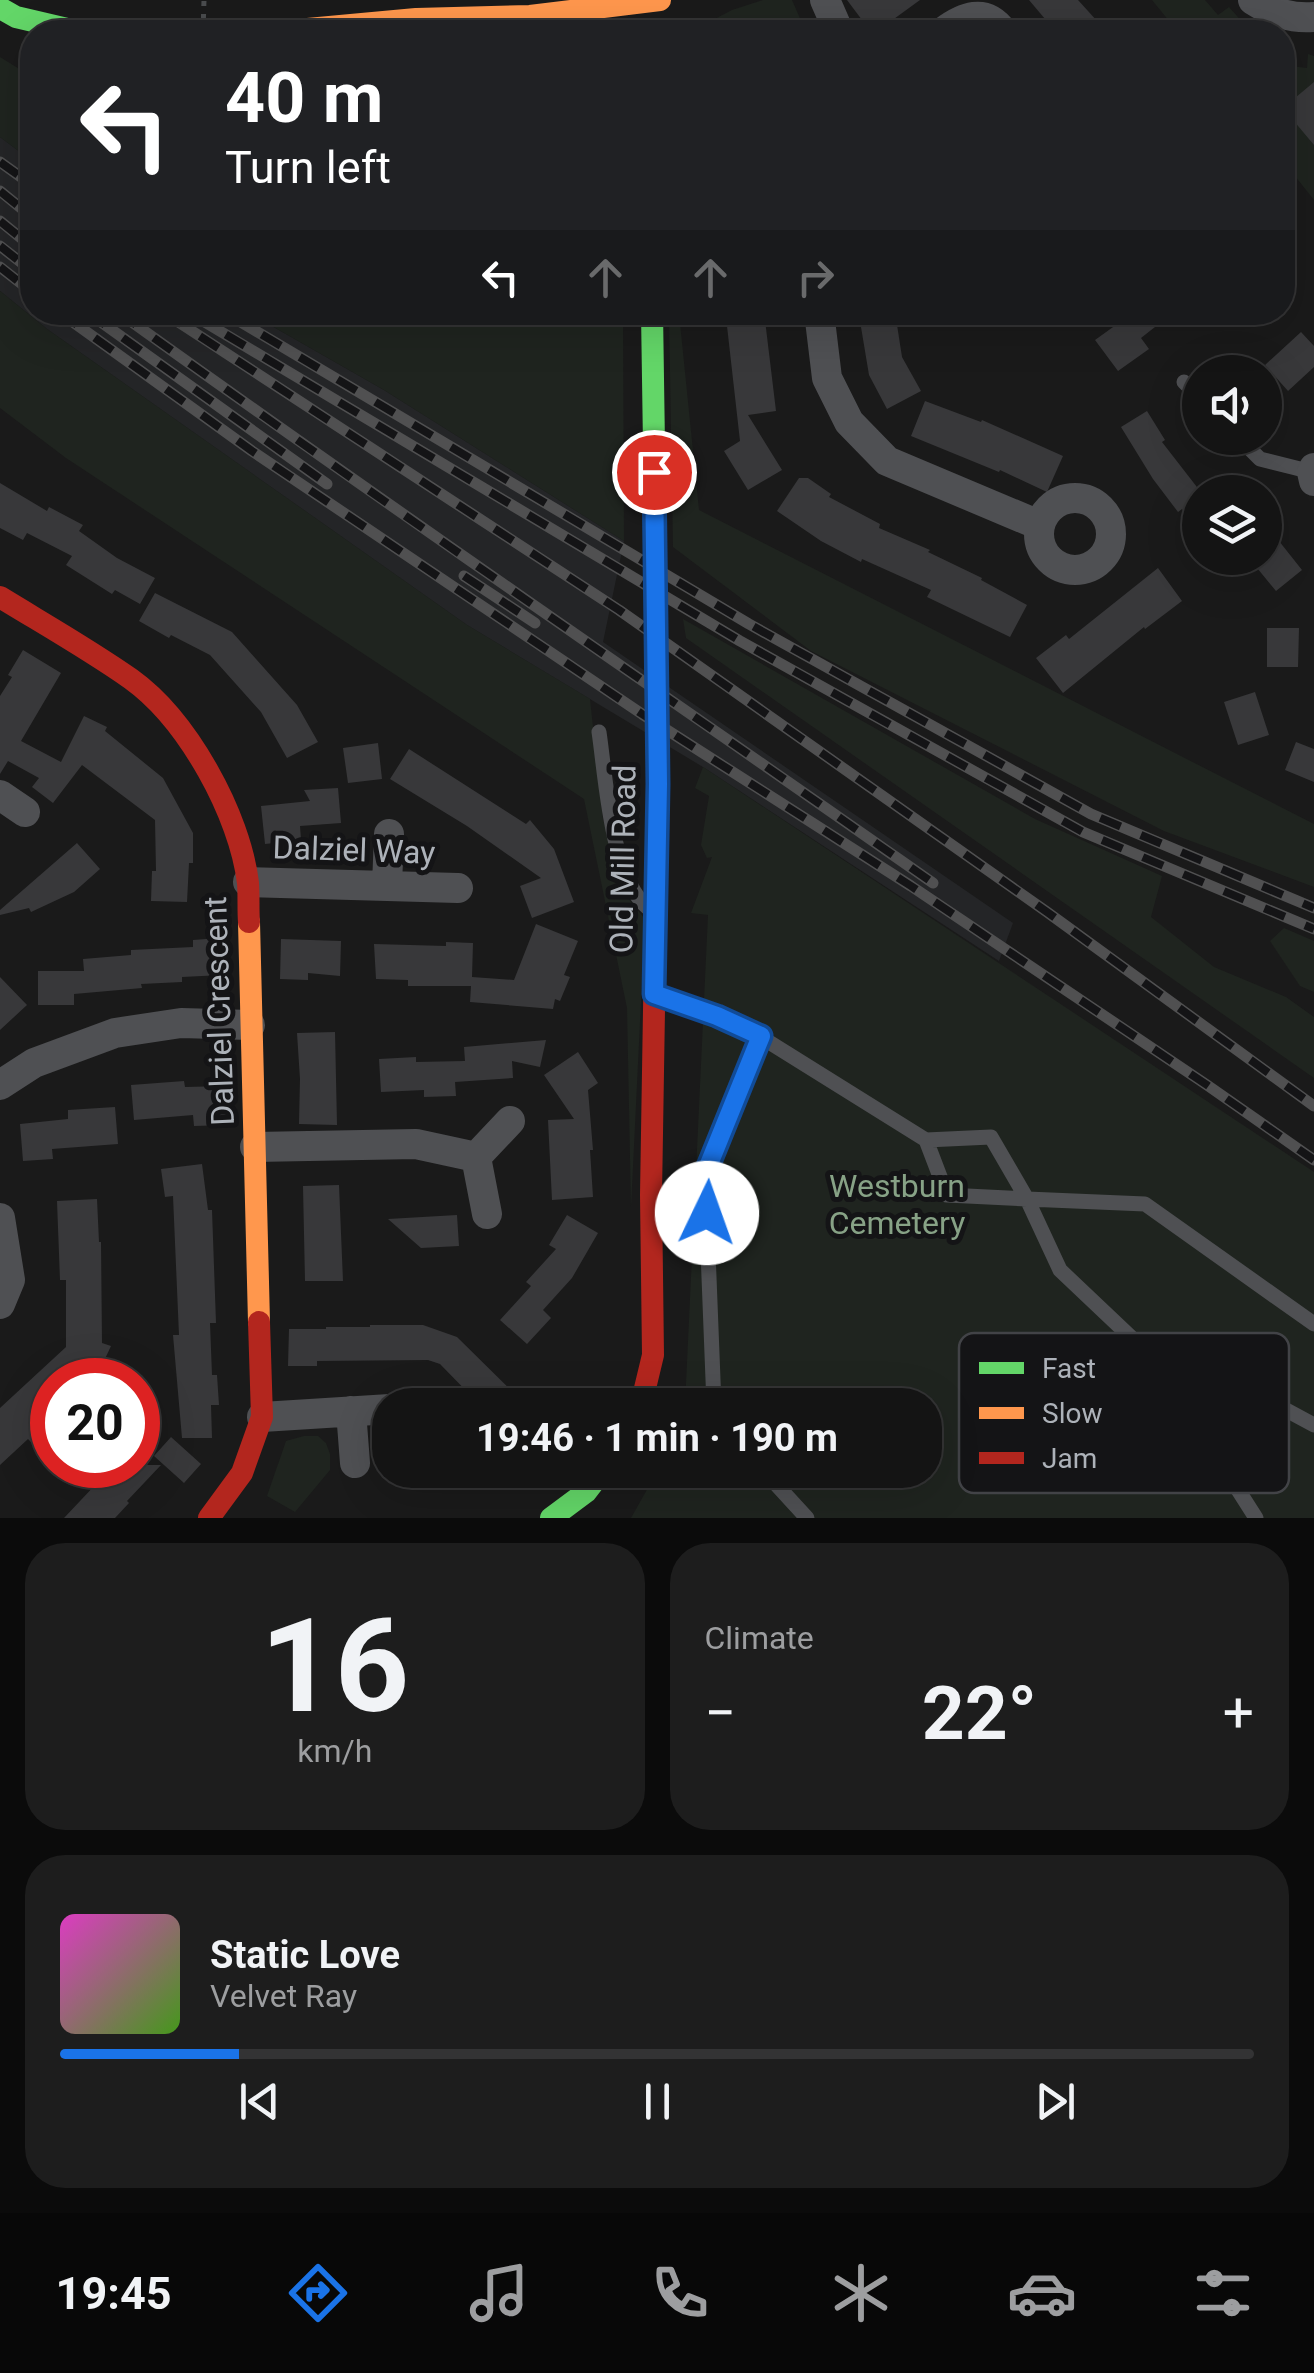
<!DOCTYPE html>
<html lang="en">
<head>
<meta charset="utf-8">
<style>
  body { margin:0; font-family:Roboto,sans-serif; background:#1d1d1d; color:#f1f3f6; height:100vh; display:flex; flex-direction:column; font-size:38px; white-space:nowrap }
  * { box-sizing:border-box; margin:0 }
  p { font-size:32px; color:#9d9ea0 }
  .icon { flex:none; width:55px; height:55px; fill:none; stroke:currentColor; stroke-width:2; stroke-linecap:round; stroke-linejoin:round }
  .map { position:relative; height:1518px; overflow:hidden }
  .details { display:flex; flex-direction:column; gap:25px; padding:25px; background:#0b0b0b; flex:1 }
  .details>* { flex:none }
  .banner { position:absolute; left:20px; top:20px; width:1275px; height:305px; border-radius:40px; box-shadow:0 10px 40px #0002,0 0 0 2px #333334; background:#202124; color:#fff; overflow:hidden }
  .buttons { position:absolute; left:1182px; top:355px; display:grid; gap:20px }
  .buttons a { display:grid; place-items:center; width:100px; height:100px; border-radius:50%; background:#141414; box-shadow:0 10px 40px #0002,0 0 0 2px #333334; font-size:50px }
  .speed { position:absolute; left:30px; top:1358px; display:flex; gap:20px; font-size:50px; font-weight:700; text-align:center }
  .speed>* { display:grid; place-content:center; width:130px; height:130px; border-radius:50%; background:#141414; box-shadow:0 10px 40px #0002,0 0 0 2px #333334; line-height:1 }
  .speed .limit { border:15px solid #d22; background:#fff; color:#111 }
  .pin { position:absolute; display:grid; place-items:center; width:85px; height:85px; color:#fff; margin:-42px; border:5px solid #fff; border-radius:50%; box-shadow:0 2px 10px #0007 }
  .me { position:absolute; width:110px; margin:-55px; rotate:3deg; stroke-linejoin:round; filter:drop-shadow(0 0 8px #0008) }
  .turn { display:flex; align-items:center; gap:35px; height:210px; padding:0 40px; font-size:45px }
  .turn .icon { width:130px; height:130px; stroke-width:2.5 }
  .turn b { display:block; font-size:70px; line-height:85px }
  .lanes { display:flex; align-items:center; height:95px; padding:0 40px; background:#0003; justify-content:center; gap:50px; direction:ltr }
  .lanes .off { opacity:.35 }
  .big { font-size:75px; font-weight:700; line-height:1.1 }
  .details .card { flex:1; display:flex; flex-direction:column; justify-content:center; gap:15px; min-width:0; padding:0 35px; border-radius:40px; background:#1d1d1d }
  .details .dial { align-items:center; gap:0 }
  .dial b { font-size:130px; line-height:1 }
  .song { display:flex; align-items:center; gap:30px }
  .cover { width:120px; height:120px; border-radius:15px; background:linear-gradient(135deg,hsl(310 70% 55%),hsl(100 70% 35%)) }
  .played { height:10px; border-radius:5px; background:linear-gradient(90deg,#1a73e8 15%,#333334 15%) }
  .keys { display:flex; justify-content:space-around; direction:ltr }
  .heat { display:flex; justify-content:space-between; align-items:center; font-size:55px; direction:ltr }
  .details .tiles { flex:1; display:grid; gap:25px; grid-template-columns:1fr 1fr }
  .card:last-child { grid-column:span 2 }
  .trip { position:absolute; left:372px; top:1388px; width:570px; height:100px; border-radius:40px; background:#141414; box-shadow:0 10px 40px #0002,0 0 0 2px #333334; font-weight:700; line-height:100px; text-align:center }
  .menu { display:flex; height:160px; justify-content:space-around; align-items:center; background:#080808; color:#9d9ea0 }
  .menu .icon { width:70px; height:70px }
  .menu .on { color:#1a73e8 }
  .menu b { font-size:45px; color:#f1f3f6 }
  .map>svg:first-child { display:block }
  .built { fill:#242527 }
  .green { fill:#1f241f }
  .building { fill:#38383a }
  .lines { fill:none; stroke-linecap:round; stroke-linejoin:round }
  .path { stroke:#4a4c4e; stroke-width:5; stroke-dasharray:5 8; stroke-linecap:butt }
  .lane { stroke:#4f5053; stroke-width:15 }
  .street { stroke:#4f5053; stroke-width:30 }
  .fast { stroke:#63d668; stroke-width:22 }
  .slow { stroke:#ff974d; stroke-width:22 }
  .jam { stroke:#b3261e; stroke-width:22 }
  .rail-casing { stroke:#505051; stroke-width:11 }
  .rail { stroke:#141416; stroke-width:8; stroke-dasharray:22; stroke-linecap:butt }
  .slow-bridge { stroke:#ff974d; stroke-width:22 }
  .route-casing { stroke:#114b97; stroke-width:25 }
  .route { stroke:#1a73e8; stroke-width:18 }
  .labels { text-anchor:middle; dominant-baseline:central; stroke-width:10; stroke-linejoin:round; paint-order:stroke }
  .street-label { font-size:32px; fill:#adb2b9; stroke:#141416 }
  .park-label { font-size:32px; fill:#87a286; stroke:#141416 }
  .key { fill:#141416; stroke:#424347; stroke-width:2.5 }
  .key-label { font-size:28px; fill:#adb2b9 }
</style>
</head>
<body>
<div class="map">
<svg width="1314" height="1518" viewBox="0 0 1314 1518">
  <rect width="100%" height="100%" fill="#1a1a1a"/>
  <path class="built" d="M0,137l32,24v151l217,1 135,77 240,151 -21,101 410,281 -14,38 -296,-194 -236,-142 -420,-296 -47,-38z"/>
  <path class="green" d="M763,0h29l14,32h-116l42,-22z
    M1152,0h53l13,15 11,-8 16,18 17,7h-84z
    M1308,54l6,2v144l-31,-39v-96l24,3z
    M0,57l21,13 11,-2v93l-32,-24z
    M0,291l47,38 420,296 123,74 13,121 27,81 15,18 -14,289 -4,-200 -43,-209 -518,-341 -66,-50z
    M249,313h374l1,228 -240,-151z
    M669,313h10l20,197 615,314v63l-150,-56 -353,-180 -138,-104z
    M683,619l352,200 127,57 -11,41 63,50 72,30 28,20v61l-628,-440z
    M703,767l611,405v346h-683l27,-48h267v-65h-240l23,-490 -17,-2 21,-56 -5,1 -6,-13 8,-49 -14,-8z
    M1284,928l30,13v51l-14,-6 -30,-45z
    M304,1436h14l8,7 4,11v16l-35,42 -28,-16 19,-55z"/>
  <path class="building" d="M847,0h73l-44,32h-5z
    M1029,0h49l29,32h-51z
    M1314,82v63l-31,-37z
    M872,312h23l7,45 19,34 -34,18 -18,-34 -10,-60z
    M1134,312h40l-33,26 8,11 -31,22 -23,-31z
    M765,320l11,91 -28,4 34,55 -34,20 -24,-39 16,-10 -13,-115z
    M1301,332l13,14v21l-26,24 -23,-26z
    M925,401l56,21 1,-2 81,36 -16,36 -47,-22 -1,2 -88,-36z
    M1147,411l18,29 -3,2 38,49v38l-18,-20 -4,3 -25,-33 -32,-52z
    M799,478h9l23,16 -2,3 51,27 -1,4 51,22 -2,2 54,26 -1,2 46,25 -17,32 -83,-40 4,-7 -69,-31 -1,3 -40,-21 -44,-30z
    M0,483l47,28 2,-4 34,18 -4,6 38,27 38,20 -15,26 -25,-14 -3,4 -46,-29 6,-9 -45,-23 -4,7 -23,-12z
    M1279,541l23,29 -26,21 -23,-28 6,-5h6v-6z
    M1158,568l24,33 -37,28 -1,-2 -81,66 -27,-35 30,-23 3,4z
    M155,593l77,39 65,73 21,37 -31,16 -26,-46 -51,-57 -39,-20 -2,3 -30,-17z
    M1267,628h32l-1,39h-31z
    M23,650l38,23 -40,68 40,21 23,-46 23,11 -2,4 58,47 30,55v30h-4l-2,39 -36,-1 1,-30h4l-1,-51 -73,-55 -29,38 -21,-16 7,-9 -31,-17 -8,13v-78l12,-19 -4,-2z
    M1255,692l14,43 -31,10 -14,-43z
    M1296,742l18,7v33l-29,-12z
    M378,743l4,36 -34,4 -5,-35z
    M409,749l117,75 4,-4 24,29 20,53 -42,16 -12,-32 21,-8 -74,-52 -77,-47z
    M338,788l3,35 -41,3 1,14 -36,4 -4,-38 49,-5 -6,-11z
    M77,843l23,26 -26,23 -43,20 -2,-4 -29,7v-5z
    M536,924l42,17 -14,34 6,2 -10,24 -5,-2 -2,10 -83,-7 1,-16h-63v-6l-32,-1 -2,-35 72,2v-4l27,1 -1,34 42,3z
    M220,938l2,37 -40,2v5l-41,2 1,4 -68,6v11h-36v-34h46l-1,-12 48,-4v-5l62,-3v-7z
    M281,939l60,2 -1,35 -32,-3v7l-28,-1z
    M0,977l27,28 -27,25z
    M335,1032l2,93 -38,-1 1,-45 -3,-46z
    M546,1040l-6,27 -28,-6 1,17 -58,4 1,14 -32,1v-7l-43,2 -2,-33 37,-2v5l49,-1 -1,-14z
    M578,1052l20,31 -10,7 5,60h-3l3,47 -41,3 -4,-80 26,-1 -30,-44z
    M184,1081l1,6 41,-1 1,39 -33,1 -1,-11 -59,5 -3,-35z
    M115,1107l3,37 -66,5 1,10 -30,2 -3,-37 48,-5v-9z
    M202,1164l6,46h4l4,113h-6l2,52h5l2,30h-8l1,33h-30l-9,-103h6l-6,-139 -8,1 -4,-28z
    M339,1185l4,96h-38l-2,-95z
    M97,1199l2,43h2l1,101 9,3 -16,34h-43v42l-20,21 -4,-4 -28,26v-57l66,-61v-67h-6l-3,-79z
    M457,1215l2,31 -38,2 -33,-29z
    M567,1215l31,18 -26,45 -29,32 8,8 -24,26 -27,-24 31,-34 -5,-4 30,-33 -7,-4z
    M370,1325h53l34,12 69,68h-46l-40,-41 -12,-4 -111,1v5h-29l1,-37h37v-2h44z
    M171,1437l30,27 -17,19 -30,-27z
    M114,1465h47l-34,36 2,2 -14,15h-51z"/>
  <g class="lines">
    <path class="path" d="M203,32l1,-32
      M504,1470l32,17
      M636,1484l10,-14"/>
    <path class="lane" d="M1184,382l16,16
      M1239,438l21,21 52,13
      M599,732c7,47 12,146 49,176
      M658,995l59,21 44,21 -56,138 9,230
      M761,1037l165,103 65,-3 36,62 118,5 169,120
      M926,1140l21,55 80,4 33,71 96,91 100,157
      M1184,1406l69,-14 61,33
      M763,1470l44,48"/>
    <path class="street" d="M825,0l14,32
      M1253,0c19,12 37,19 61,17
      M943,32c20,-15 42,-25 60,0
      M819,312l8,66 22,44 38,39 152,64
      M1314,468l-2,4 2,9
      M1039 534a36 36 0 1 1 72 0a36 36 0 1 1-72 0Z
      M0,795l25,17
      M248,882l210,6
      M387,886l2,-52
      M0,1085l34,-22 81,-30 66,-10 69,2
      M255,1147l161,-3 60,13
      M487,1214l-11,-57 34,-36
      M0,1218l10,62 -10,24
      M351,1411l4,52
      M262,1417l128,-8"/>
    <path class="fast" d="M0,8l16,9 64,15
      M652,312l3,200
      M655,948l3,-164
      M551,1518l35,-26 17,-22"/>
    <path class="slow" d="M275,32l141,-13 114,-3 130,-16
      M249,922l10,400"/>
    <path class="jam" d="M0,597c44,27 90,53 131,82 57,41 109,136 117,204 1,13 0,27 1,39
      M641,1405l12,-50 -2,-160 4,-247
      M209,1518l33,-45 20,-56 -3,-95"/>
    <g class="rail-casing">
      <path id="rail" d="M0,162l32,23
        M0,191l32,26
        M0,221l32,26
        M0,246l32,25
        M0,267l32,25
        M59,312l193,139 390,263 269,172 296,199 107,75
        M87,312l240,172
        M118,312c269,194 544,381 815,571
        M163,312l456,298 428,302 267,194
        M188,312l552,329 343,191 231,97
        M224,312l525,312 342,190 223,94
        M464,576l71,47"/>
    </g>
    <use href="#rail" class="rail"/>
    <path class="slow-bridge" d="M655,512l3,272"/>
  </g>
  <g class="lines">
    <g class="route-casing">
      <path id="route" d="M654,472l4,312 -4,210 63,22 44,20 -56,138 2,39"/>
    </g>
    <use href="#route" class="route"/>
  </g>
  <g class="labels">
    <g class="street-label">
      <text transform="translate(354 850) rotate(2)">Dalziel Way</text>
      <text transform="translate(623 859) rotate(-89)">Old Mill Road</text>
      <text transform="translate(219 1011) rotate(-92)">Dalziel Crescent</text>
    </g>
    <g class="park-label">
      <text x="897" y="1186">Westburn<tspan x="897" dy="37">Cemetery</tspan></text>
    </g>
  </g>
  <rect x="959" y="1333" width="330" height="160" rx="15" class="key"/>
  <rect x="979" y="1362" width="45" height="12" fill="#63d668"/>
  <rect x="979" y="1407" width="45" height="12" fill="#ff974d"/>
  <rect x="979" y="1452" width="45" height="12" fill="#b3261e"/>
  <g class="key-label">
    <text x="1042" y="1378">Fast</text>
    <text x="1042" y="1423">Slow</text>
    <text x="1042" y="1468">Jam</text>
  </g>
</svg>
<div class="buttons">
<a><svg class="icon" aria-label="sound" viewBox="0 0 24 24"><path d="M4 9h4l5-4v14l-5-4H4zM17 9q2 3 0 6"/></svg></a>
<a><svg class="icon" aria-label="layers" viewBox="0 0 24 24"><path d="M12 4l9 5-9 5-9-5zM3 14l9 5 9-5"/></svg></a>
</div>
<div class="speed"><div class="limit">20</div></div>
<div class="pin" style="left:654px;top:472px;background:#d93025"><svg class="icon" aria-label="arrive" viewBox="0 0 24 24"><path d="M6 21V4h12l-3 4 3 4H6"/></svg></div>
<svg class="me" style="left:707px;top:1213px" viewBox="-20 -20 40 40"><circle r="19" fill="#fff"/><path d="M0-13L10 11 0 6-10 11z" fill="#1a73e8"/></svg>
<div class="trip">19:46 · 1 min · 190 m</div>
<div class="banner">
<div class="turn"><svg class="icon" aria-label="left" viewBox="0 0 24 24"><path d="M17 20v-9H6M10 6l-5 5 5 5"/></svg><div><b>40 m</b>Turn left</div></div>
<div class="lanes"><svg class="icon" aria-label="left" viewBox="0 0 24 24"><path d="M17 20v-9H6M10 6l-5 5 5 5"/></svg><svg class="icon off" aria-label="ahead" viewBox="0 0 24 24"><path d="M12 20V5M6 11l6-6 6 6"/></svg><svg class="icon off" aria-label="ahead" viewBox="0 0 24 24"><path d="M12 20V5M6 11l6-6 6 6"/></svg><svg class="icon off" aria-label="right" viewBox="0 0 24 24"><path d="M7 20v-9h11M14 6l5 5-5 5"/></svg></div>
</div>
</div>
<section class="details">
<div class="tiles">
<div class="card dial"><b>16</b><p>km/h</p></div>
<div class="card"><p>Climate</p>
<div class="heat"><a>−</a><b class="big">22°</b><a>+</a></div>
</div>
<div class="card">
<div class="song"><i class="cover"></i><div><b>Static Love</b><p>Velvet Ray</p></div></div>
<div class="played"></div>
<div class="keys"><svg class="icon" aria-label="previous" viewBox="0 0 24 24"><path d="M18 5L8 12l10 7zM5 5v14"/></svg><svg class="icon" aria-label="pause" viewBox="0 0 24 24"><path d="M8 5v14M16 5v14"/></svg><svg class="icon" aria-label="next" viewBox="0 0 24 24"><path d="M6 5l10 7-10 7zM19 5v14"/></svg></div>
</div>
</div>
</section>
<nav class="menu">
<b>19:45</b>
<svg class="icon on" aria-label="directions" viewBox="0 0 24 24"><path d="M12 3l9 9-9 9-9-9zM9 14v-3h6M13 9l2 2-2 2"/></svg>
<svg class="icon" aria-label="music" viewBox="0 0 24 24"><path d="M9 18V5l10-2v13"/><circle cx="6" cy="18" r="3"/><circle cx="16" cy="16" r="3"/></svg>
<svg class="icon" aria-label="phone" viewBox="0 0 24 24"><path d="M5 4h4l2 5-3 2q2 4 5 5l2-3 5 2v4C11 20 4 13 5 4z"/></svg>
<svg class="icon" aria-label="climate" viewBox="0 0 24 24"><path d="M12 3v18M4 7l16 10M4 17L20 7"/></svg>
<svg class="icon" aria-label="car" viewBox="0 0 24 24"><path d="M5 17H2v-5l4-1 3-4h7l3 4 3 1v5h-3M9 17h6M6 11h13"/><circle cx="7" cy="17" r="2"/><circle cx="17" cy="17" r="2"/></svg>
<svg class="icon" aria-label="filters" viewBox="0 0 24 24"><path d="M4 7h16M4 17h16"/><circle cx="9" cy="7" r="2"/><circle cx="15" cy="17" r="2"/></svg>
</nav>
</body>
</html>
